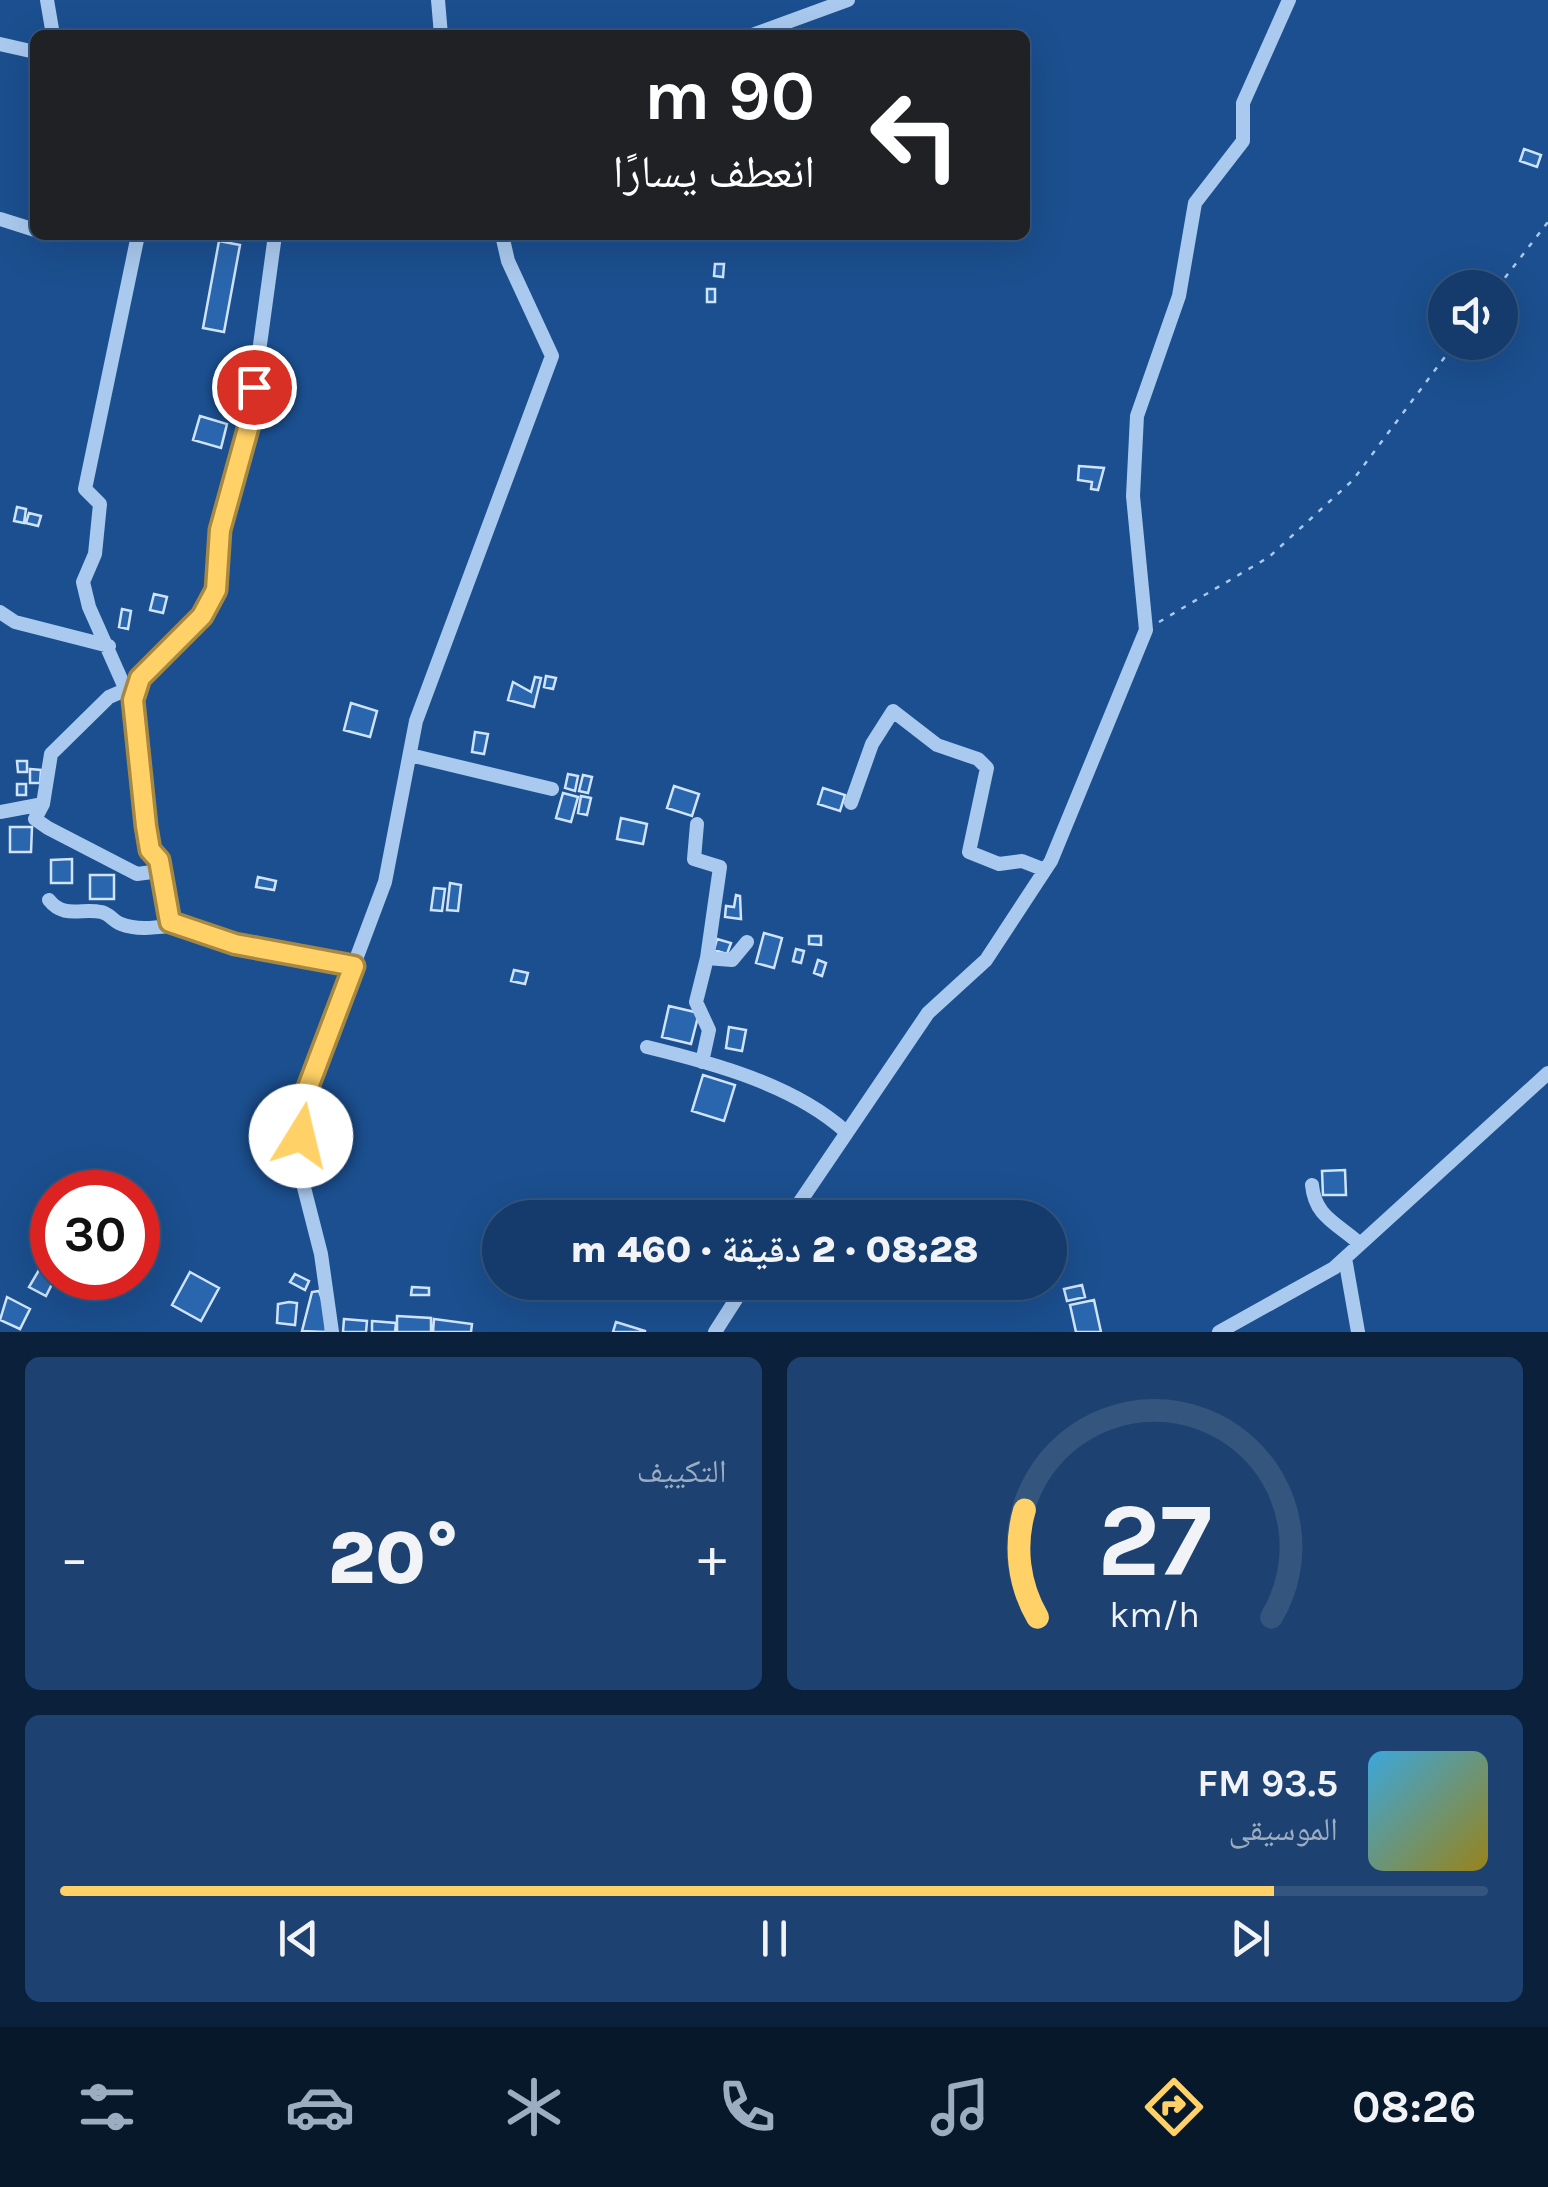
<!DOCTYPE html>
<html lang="ar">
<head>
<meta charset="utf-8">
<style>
  body { margin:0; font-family:Karla,"Noto Naskh Arabic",sans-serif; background:#1d4271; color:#f1f3f6; direction:rtl; height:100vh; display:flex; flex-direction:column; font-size:38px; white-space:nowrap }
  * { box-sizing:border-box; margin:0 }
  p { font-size:32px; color:#9dadc1 }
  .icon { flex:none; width:55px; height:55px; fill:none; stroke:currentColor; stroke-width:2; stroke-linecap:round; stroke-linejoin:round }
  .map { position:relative; height:1332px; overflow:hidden; direction:ltr }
  .details { display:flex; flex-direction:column; gap:25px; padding:25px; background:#0b203b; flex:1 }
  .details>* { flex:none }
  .hud { position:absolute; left:30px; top:30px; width:1000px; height:210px; border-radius:15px; box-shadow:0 10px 40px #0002,0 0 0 2px #33557e; direction:rtl; background:#202124; color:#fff; overflow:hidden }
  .tools { position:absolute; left:1428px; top:270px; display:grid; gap:20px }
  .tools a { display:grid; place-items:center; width:90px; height:90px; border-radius:50%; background:#143b6b; box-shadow:0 10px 40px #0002,0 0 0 2px #33557e; font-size:50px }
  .speed { position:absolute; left:30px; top:1170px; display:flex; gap:20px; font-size:50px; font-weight:700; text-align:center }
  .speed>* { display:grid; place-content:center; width:130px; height:130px; border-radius:50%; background:#143b6b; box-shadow:0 10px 40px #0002,0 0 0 2px #33557e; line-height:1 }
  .speed .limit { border:15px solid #d22; background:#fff; color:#111 }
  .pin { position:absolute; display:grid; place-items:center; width:85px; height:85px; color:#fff; margin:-42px; border:5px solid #fff; border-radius:50%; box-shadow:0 2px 10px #0007 }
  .me { position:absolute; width:110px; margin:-55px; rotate:9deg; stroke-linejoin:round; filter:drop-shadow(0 0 8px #0008) }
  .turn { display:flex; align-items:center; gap:35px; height:210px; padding:0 50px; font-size:45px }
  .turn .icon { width:130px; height:130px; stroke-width:2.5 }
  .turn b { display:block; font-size:70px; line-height:85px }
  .big { font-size:75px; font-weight:800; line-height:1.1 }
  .details .widget { flex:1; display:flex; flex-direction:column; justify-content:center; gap:15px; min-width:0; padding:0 35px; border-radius:15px; background:#1d4271 }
  .details .dial { align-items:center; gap:0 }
  .dial svg { height:260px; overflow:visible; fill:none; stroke:#33557e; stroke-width:7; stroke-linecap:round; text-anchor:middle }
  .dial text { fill:#f1f3f6; stroke:none }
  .song { display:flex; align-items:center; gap:30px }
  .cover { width:120px; height:120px; border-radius:15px; background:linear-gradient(135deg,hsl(200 70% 55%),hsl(50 70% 35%)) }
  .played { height:10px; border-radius:5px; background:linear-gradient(90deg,#ffd166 85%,#33557e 85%) }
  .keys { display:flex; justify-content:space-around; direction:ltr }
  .heat { display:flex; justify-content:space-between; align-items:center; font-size:55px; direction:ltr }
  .details .tiles { flex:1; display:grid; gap:25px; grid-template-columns:1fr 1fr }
  .widget:last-child { grid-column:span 2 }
  .trip { position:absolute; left:482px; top:1200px; width:585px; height:100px; border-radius:50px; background:#143b6b; box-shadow:0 10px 40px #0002,0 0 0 2px #33557e; font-weight:800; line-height:100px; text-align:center; direction:rtl }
  .menu { display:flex; height:160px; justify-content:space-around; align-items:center; background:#08182b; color:#9dadc1 }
  .menu .icon { width:70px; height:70px }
  .menu .current { color:#ffd166 }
  .menu b { font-size:45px; color:#f1f3f6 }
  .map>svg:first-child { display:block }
  .building { fill:#2a66ad; stroke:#cfe3fa; stroke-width:2.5 }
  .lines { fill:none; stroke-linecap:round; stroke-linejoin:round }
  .path { stroke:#a9c9ee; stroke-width:2.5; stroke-dasharray:5 8; stroke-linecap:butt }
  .minor { stroke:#a9c9ee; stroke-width:14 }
  .route-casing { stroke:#a68842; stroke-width:25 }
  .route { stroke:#ffd166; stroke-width:18 }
</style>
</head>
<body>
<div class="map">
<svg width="1548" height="1332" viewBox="0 0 1548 1332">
  <rect width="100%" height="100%" fill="#1b4f8f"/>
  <path class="building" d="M1524,149l17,6 -4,12 -17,-6z
    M219,241l21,4 -16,87 -21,-4z
    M715,264h9l-1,13 -9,-1z
    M707,289h8v13h-8z
    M200,416l27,8 -6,24 -28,-8z
    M1079,466l25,2 -6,22 -7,-1 1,-7 -14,-2z
    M17,507l9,2 -2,14 -10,-2z
    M29,513l12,3 -3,10 -12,-3z
    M154,594l13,3 -4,16 -13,-3z
    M122,609l9,2 -3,18 -9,-2z
    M546,676l10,2 -3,11 -9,-2z
    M535,677l6,1 -7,29 -26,-7 5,-18 18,10z
    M351,703l26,8 -7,26 -26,-7z
    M475,732l13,2 -4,20 -12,-2z
    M17,761h10v11h-9z
    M30,769l11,1 -1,13h-10z
    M568,774l10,2 -3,15 -10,-3z
    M583,775l9,2 -4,16 -9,-2z
    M17,784h9v11h-9z
    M674,786l25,8 -7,22 -25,-8z
    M823,788l22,7 -5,16 -22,-7z
    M563,793l15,4 -7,25 -15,-4z
    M581,796l10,2 -4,17 -9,-2z
    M621,818l26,6 -4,20 -26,-5z
    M10,827h22l-1,25h-21z
    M72,859v24h-21v-23z
    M90,875h24v24h-24z
    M258,877l18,4 -2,9 -18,-3z
    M450,883l11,2 -3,26 -11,-1z
    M434,888l11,1 -3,22 -11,-1z
    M736,895l4,1 1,23 -16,-2 1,-11 8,1z
    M764,933l18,5 -8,30 -18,-5z
    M809,936h12v9l-12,-1z
    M717,939l14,4 -4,11 -13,-4z
    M796,949l8,2 -3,12 -8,-2z
    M818,960l8,3 -4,13 -8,-3z
    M514,970l14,3 -3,11 -14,-3z
    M669,1006l30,7 -8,31 -29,-7z
    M729,1027l17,3 -4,21 -16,-3z
    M703,1075l32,10 -11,36 -32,-10z
    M1345,1170l1,25h-23l-1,-24z
    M39,1270l16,8 -9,18 -17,-9z
    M190,1272l29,16 -18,33 -29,-16z
    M295,1274l14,7 -4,9 -15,-8z
    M1082,1285l3,12 -18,4 -3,-12z
    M412,1287l17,1v7h-18z
    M319,1291l7,19v22l-24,-1 10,-39z
    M7,1297l23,12 -10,20 -20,-9z
    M1094,1300l7,32h-25l-6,-27z
    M289,1302l8,1 -2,22 -18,-2 1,-19z
    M397,1316l34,2v14h-34z
    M344,1319l23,2 -1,11h-23z
    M434,1319l38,5 -1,8h-38z
    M372,1321l24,2 -1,9h-23z
    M616,1322l29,9v1h-32z"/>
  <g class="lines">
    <path class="path" d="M1497,288l51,-66
      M1159,622l110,-65 84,-77 103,-138"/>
    <path class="minor" d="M47,0l6,35
      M438,0l3,35
      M752,35l96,-35
      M0,44l35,8
      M0,219l35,11
      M275,235l-26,190 -19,58 -14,106 -14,27 -62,62 -7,22 12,126 5,23 9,11 11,62 65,23 119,20
      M0,612l15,10 94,24
      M125,688l-36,-81 -6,-25 12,-28 5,-50 -15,-15 53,-254
      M410,755l142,34
      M851,803l21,-59 21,-33 44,34 41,14 9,9 -18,84 30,12 23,-3 23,9
      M43,804l-8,15 13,9 89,46 23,-3
      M0,812l43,-8 8,-50 58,-57 23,-10
      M697,824l-3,35 26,8 -13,91
      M49,900c15,19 32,8 52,12 8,1 13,10 20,12 17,7 38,3 56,1
      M647,1047c66,16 147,38 198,84
      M702,1062l7,-32 -13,-28 11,-44 25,2 15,-18
      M1312,1185c3,32 25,38 48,59
      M789,1218l139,-205 58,-53 65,-99 95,-231 -13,-134 4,-80 42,-120 16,-93 48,-62v-38l46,-103
      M1345,1258l13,74
      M332,1332l-11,-78 -22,-86 3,-65 83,-221 31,-161 136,-365 -44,-95 -6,-26
      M715,1332l32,-50
      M1219,1332l115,-64 214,-195"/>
  </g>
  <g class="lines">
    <g class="route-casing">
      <path id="route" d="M254,387l-5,38 -29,105 -4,60 -14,26 -62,62 -7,22 13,126 4,24 9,10 11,62 65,22 119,22 -52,137 -1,33"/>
    </g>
    <use href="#route" class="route"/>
  </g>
</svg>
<div class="tools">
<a><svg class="icon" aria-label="sound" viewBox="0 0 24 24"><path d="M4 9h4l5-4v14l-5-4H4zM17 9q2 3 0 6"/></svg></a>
</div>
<div class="speed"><div class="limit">30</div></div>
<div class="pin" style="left:254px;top:387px;background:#d93025"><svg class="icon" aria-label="arrive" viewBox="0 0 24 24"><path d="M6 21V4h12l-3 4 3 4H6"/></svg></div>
<svg class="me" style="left:301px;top:1136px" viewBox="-20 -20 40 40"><circle r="19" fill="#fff"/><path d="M0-13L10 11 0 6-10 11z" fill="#ffd166"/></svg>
<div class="trip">08:28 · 2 دقيقة · 460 m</div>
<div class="hud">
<div class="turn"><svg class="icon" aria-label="left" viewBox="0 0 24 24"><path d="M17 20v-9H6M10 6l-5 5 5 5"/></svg><div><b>90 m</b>انعطف يسارًا</div></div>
</div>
</div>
<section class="details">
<div class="tiles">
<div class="widget dial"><svg viewBox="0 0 100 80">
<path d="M14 69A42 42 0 1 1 86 69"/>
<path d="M14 69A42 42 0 0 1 10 36" stroke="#ffd166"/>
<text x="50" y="56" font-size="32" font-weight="700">27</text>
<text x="50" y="72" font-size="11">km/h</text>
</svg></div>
<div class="widget"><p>التكييف</p>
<div class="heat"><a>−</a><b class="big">20°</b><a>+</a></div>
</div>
<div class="widget">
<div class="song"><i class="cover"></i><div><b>93.5 FM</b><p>الموسيقى</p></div></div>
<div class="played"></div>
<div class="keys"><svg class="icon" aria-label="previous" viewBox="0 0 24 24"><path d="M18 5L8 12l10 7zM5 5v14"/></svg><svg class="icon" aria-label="pause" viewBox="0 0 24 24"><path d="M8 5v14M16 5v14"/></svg><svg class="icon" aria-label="next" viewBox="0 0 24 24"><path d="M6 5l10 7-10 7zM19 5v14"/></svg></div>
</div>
</div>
</section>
<nav class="menu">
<b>08:26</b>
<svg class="icon current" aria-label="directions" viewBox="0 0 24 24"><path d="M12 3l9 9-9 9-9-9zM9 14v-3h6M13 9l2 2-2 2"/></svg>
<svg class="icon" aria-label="music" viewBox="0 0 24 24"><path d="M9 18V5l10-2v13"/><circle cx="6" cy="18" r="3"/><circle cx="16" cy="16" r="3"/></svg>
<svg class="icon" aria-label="phone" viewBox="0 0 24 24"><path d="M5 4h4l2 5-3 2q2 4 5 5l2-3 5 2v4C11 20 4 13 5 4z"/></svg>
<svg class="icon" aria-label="climate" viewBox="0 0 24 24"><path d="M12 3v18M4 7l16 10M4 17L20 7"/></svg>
<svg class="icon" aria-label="car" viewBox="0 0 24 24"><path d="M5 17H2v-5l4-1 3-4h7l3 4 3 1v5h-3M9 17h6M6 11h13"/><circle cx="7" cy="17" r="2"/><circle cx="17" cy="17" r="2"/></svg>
<svg class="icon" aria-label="filters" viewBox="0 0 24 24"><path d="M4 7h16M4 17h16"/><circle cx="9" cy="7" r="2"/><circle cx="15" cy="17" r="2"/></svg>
</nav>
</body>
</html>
